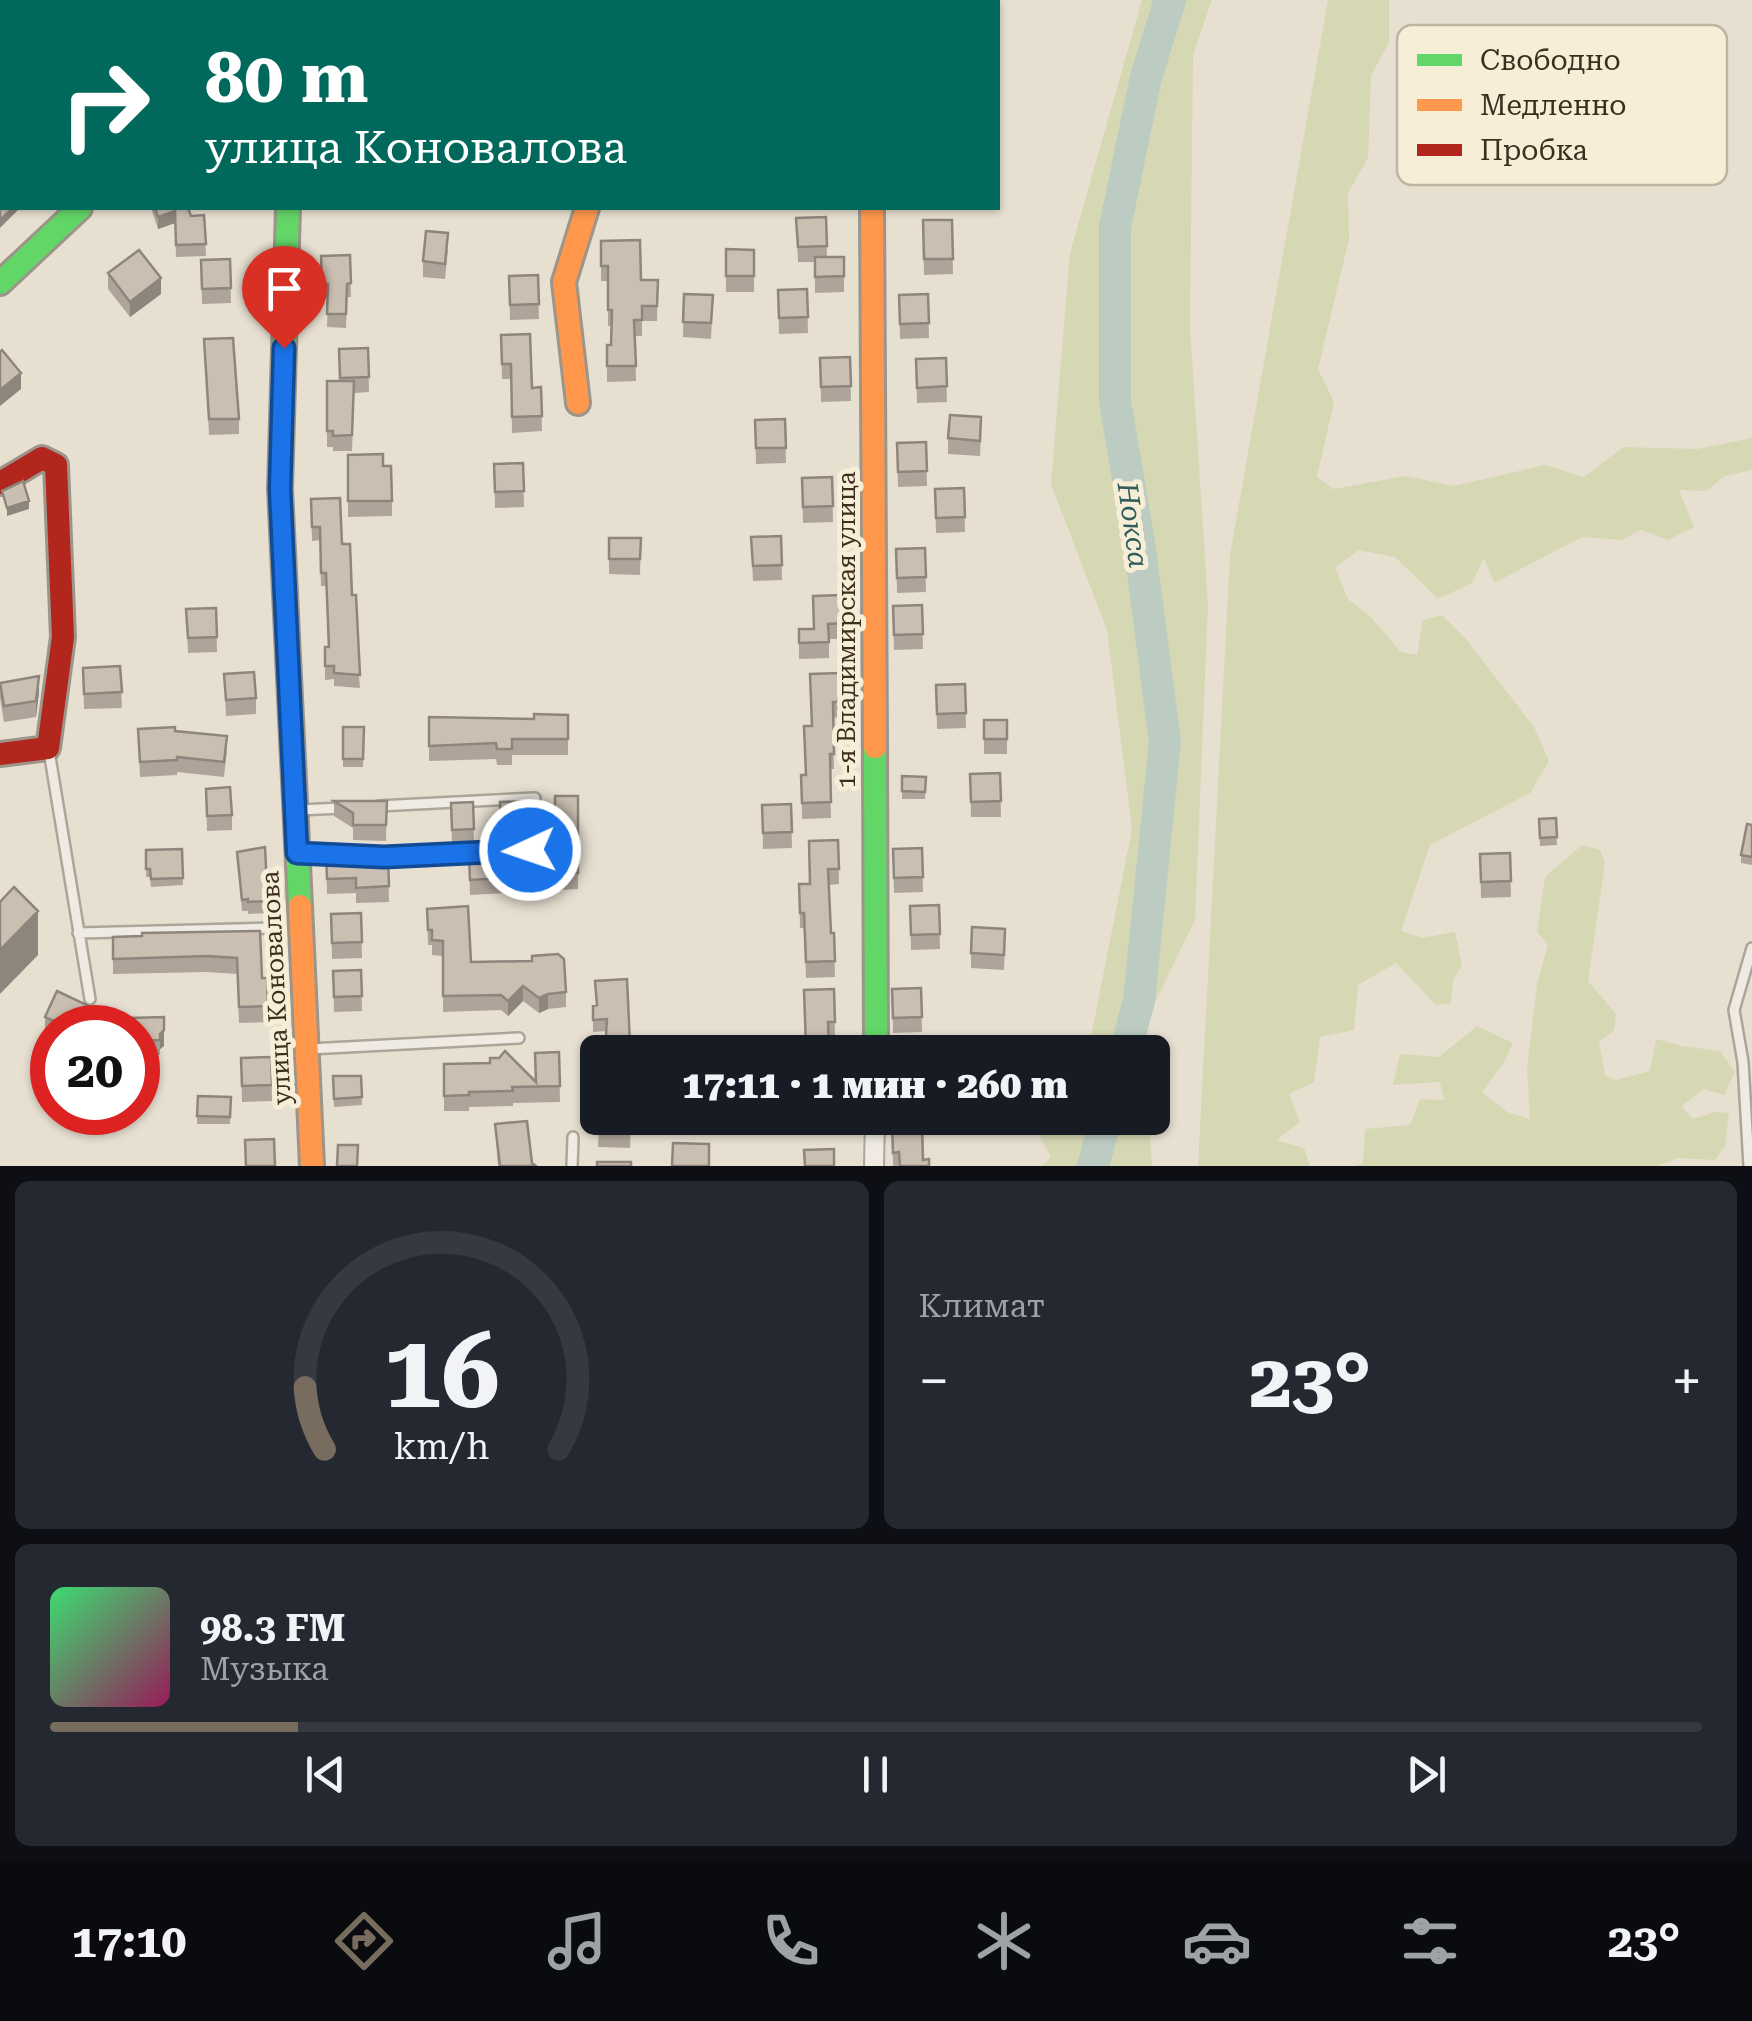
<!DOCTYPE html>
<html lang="ru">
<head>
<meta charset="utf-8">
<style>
  body { margin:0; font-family:"Roboto Serif",serif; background:#242831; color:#f1f3f6; height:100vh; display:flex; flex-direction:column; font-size:38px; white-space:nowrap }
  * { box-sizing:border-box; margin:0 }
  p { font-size:32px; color:#9ea1a6 }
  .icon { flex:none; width:55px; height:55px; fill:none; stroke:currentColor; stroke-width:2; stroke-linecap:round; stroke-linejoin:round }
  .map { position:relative; height:1166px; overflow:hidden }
  .panel { display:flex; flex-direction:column; gap:15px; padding:15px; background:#0d0f14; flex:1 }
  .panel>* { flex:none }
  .hud { position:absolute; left:0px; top:0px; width:1000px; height:210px; box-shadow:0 2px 8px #0004; background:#00695c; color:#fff; overflow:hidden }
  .speed { position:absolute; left:30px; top:1005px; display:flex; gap:20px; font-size:50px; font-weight:700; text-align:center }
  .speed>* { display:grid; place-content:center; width:130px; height:130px; border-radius:50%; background:#171b24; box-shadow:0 2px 8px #0004; line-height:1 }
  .speed .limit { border:15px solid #d22; background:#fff; color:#111 }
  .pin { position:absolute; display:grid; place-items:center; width:85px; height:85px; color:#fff; margin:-102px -42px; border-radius:50% 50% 50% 0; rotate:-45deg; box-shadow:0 0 10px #0007 }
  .pin .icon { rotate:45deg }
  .me { position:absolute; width:110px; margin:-55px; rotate:267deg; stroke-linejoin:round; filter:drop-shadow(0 0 8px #0008) }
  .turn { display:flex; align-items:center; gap:35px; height:210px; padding:0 40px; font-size:45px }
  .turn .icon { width:130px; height:130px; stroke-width:2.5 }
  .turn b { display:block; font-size:70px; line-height:85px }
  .big { font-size:75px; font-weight:800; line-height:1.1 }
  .panel .card { flex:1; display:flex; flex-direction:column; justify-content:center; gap:15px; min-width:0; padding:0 35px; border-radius:15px; background:#242831 }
  .panel .dial { align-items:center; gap:0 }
  .dial svg { height:260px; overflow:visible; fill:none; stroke:#363941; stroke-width:7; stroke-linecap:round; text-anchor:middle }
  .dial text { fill:#f1f3f6; stroke:none }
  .song { display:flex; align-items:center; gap:30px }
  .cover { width:120px; height:120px; border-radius:15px; background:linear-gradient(135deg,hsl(140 70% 55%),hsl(330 70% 35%)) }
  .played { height:10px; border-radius:5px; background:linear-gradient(90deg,#786c5e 15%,#363941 15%) }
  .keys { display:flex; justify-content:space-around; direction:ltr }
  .heat { display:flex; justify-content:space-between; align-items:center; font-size:55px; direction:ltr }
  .panel .tiles { flex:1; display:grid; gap:15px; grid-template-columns:1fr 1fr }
  .card:last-child { grid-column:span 2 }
  .trip { position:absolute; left:580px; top:1035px; width:590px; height:100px; border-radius:15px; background:#171b24; box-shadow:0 2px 8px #0004; font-weight:800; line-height:100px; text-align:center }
  .dock { display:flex; height:160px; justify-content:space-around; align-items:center; background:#090b0e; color:#9ea1a6 }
  .dock .icon { width:70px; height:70px }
  .dock .on { color:#786c5e }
  .dock b { font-size:45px; color:#f1f3f6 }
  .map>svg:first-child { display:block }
  .green { fill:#d6d7b3 }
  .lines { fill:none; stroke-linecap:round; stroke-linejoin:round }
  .river { stroke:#bcccc2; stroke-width:32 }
  .lane-casing { stroke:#ada599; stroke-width:14 }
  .street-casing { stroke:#ada599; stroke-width:22 }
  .fast-casing { stroke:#9c958a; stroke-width:28 }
  .slow-casing { stroke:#9c958a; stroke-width:28 }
  .jam-casing { stroke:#9c958a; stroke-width:28 }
  .lane { stroke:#efebe3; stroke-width:9 }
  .street { stroke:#efebe3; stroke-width:18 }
  .fast { stroke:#63d668; stroke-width:22 }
  .slow { stroke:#ff974d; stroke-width:22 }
  .jam { stroke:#b3261e; stroke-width:22 }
  .wall { fill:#afa499 }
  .shaded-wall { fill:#8e867d }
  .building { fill:#cbbfb2; stroke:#8e867d; stroke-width:2.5 }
  .route-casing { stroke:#114b97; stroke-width:25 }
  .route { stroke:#1a73e8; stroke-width:18 }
  .labels { text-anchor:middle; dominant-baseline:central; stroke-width:10; stroke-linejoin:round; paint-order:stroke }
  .street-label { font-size:25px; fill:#3d2e20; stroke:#f7eed8 }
  .water-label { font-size:28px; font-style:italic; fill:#2f5d5a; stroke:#f7eed8 }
  .key { fill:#f7eed8; stroke:#bfb4a1; stroke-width:2.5 }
  .key-label { font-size:28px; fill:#3d2e20 }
</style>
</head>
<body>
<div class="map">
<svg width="1752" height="1166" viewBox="0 0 1752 1166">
  <rect width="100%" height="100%" fill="#e7e0d1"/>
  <path class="green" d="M1142,0h70l-19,55 -3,272 18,278 -13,315 -52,107 2,25h-57l44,-223 -25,-199 -56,-146 19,-231z
    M1328,0h61v43l-18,32 -3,83 -20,35 1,46 -31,130 16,33 -17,75 16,12 73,-13 48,10 91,-21 39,12 39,-30 74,2 55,-11v32l-28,6 -17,15 -28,-1 15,37 -26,13 -27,-10 -19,10 -40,-3 -88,46 -10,-25 -12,25 -34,16 -43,-42 -36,-7 -24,17 13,32 23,18 30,35 16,3 6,-35 19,-5 24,24 68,88 15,34 -19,32 -100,52 -29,86 21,7 33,-6 7,33 -9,15 -2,23 -15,2 -40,-42 -38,22 -4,45 -34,7 -6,45 -25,12 11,28 -24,18 28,8 6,18h-112l32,-611z
    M1582,845l18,5 5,13 -17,118 28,33 -2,16 -15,12 6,33 11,5 34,-9 6,-32 26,7 38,5 15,21 -11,23 -20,-6 -22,17 11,13 22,-7 14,1 -4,33 -10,14 -38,-2 -19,8h-303l8,-3 2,-34 45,-4 10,-26 24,1 -4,-18 -47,3 7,-31 39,3 38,-31 36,17 -9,19 -22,30 25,20 23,7 -3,-51 10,-83 11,-41 -11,-12 8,-55z
    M1030,1118h119l3,48h-110l9,-9z"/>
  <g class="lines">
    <path class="river" d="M1125,1052l14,-51 26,-259 -26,-200 -24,-140v-175l31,-150 24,-77
      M1093,1166l13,-48"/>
    <g class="lane-casing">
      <path id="lane" d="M0,162h2
        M0,190l2,-3
        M49,751l41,248
        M378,806l157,-8
        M298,810l44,-2
        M302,853l82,4 128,-6
        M78,933l193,-5
        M309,1049l210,-11
        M572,1166l1,-29
        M1749,1166l-6,-104 -9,-52 18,-62"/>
    </g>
    <g class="street-casing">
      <path id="street" d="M569,0l1,2
        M871,0v2
        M318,2l2,-2
        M874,1166l1,-48"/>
    </g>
    <g class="fast-casing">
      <path id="fast" d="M288,208l-8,281 20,417
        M0,283l80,-75
        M875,747l1,305"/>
    </g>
    <g class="slow-casing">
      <path id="slow" d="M872,208l3,539
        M578,403l-14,-121 23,-74
        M300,906l12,260"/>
    </g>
    <g class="jam-casing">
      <path id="jam" d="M0,483l42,-25 14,7 7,172 -15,111 -48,6"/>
    </g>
    <use href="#lane" class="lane"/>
    <use href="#street" class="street"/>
    <use href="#fast" class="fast"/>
    <use href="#slow" class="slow"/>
    <use href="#jam" class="jam"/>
  </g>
  <path class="wall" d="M151,208h37l3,8 13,-1 2,41 -30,1 -1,-34 -17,6z
    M826,217l1,40h17v35l-29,1v-31h-17l-2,-44z
    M923,220h29l1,54 -29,1z
    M601,241l40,39h17l-1,41h-15v15h-7l1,45 -29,1v-37h4l1,-19h-4v-45h-7z
    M448,249l-3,30 -22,-2v-16z
    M726,249l28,1v42h-28z
    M350,255l1,42h-4l-1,31 -19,-1 1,-29h-6l-1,-42z
    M230,259l1,44 -29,1 -1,-44z
    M108,273l53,21 -31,23 -22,-28z
    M538,275l1,44 -29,1 -1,-44z
    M807,289l1,44 -29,1 -1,-44z
    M684,294l29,1 -2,44 -28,-2z
    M928,294l1,44 -29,1 -1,-44z
    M501,335l31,53 9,-1 1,44 -30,2 -1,-54h-9z
    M204,339l35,80v15l-30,1z
    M368,348l1,44 -15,1 -2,58h-19v-4h-6v-66h13l-1,-32z
    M850,357l1,44 -30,1 -1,-44z
    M946,358l1,44 -30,1 -1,-44z
    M785,419l1,44 -30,1 -1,-44z
    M981,433l-1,23 -32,-2v-16z
    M926,442l1,44 -29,1 -1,-44z
    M348,455l44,46v15l-44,1z
    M523,463l1,44 -29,1 -1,-44z
    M832,477l1,45 -30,1 -1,-45z
    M964,488l1,44 -29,1 -1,-44z
    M311,499l31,45 10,51 8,93 -26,-2v-7l-9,1v-14l3,-19 -2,-61h-5l-1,-46 -8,1z
    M781,536l1,44 -29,1 -2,-44z
    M609,538h32l-1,37 -31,-1z
    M925,548l1,44 -29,1 -1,-44z
    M842,595l1,44h-14v19l-30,1v-30h14z
    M922,605l1,44 -29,1 -1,-44z
    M216,608l1,44 -29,1 -2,-44z
    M120,666l2,42 -38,1 -1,-41z
    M839,673l1,44 -7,1 1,51h-4l1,49 -29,1 -1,-44h4z
    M224,674l32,24v16l-30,2z
    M0,683l39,9 -3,25 -32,5 -4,-24z
    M965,684l1,44 -29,1 -1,-44z
    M568,715v40h-56v10h-15l-1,-6 -67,2v-44l105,2z
    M984,720h23v34h-23z
    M343,727h21l-1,40h-20z
    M138,729l37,2 52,20 -3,26 -47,-5v3l-37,2z
    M1000,773l1,44h-30l-1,-43z
    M902,776l24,1 -1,22h-23z
    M206,789l26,26v15l-25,1z
    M578,796v93l-108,6 -1,-40 33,-1 28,-12 -29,1 -1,-41 26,7h29z
    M334,801h53l-1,40 -33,-1v-12l-19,-12z
    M473,802l1,43 -22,1 -1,-43z
    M791,804l1,44 -29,1 -1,-44z
    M1556,818l1,27 -17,1 -1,-27z
    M1752,825v40l-11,-2v-8z
    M838,840l1,44 -10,1 2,48h3l1,44 -29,1 -2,-50h-4l-1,-44h11z
    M922,848l1,44 -29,1 -1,-44z
    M182,849l1,36 -32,2 -1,-10h-4v-27z
    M326,850l27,10 35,-2 1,44 -33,1v-10l-29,1z
    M237,852l30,35 16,1 1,20 -16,2v3l-20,1v-3h-6z
    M1510,853l1,44 -30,1 -1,-44z
    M939,905l1,44 -29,1 -1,-44z
    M427,909l44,53 95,30v15l-18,2 -9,4 -16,-12 -15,15 -7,-6 -58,2v-56l-11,-1v-10h-4z
    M361,913l1,45 -30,1 -1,-45z
    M260,931l2,47h5l1,44 -29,1 -2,-49 -30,-2 -94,2v-37z
    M1005,945l-1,25 -33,-2v-15z
    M361,970l1,41 -28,1 -1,-41z
    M921,988l1,44 -29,1 -1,-44z
    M834,989l1,48h-6v15l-23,-4z
    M593,1006l37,37 -24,-12 -13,1z
    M45,1017l44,4 -3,7h-34v7l-7,-3z
    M164,1017v29l-4,3v6l-22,1v-28z
    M559,1052l1,50 -47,1v3l-44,1v4h-25v-47l92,17z
    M271,1057l1,44 -30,1 -1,-44z
    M333,1076h28l1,29 -28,2z
    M198,1096l33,1 -1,27h-33z
    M599,1118h32l-1,30 -32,-1z
    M784,1118h30v5l-29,1z
    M495,1124l41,42h-38z
    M892,1124l31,36 6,6h-36z"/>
  <path class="shaded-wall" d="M13,208h7l-20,20v-8z
    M175,211v12l-17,6v-12z
    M161,278v16l-31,23v-15z
    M21,373v16l-21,17v-16z
    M29,501v8l-22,7v-8z
    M39,676v16l-3,25v-16z
    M38,911v44l-38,39v-44z
    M523,986v15l-15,15v-15z
    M548,994v15l-9,4v-15z
    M89,1006v15l-3,7h-7z
    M164,1030v16l-4,3v-15z"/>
  <path class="building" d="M402,0h17l-1,2h-16z
    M809,0h29v2h-29z
    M894,0h29v2h-29z
    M0,129h2v17l-2,1z
    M2,189v19h11l-13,12v-28z
    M155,208h33l3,8 13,-1 2,29 -30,1 -1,-34 -17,6z
    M826,217l1,29 -29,1 -2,-29z
    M923,220h29l1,39h-29z
    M426,231l22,2 -3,31 -22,-3z
    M640,240l1,40h17l-1,26h-15v14h-8l2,46h-29v-21h4l1,-35h-4v-44h-7v-25z
    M726,249l28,1v26h-28z
    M139,250l22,28 -31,24 -22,-29z
    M350,255l1,28 -4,1 -1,30h-19l1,-30h-6l-1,-28z
    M815,257h29v19l-29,1z
    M230,259l1,29 -29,1 -1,-29z
    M538,275l1,29 -29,1 -1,-29z
    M807,289l1,28 -29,1 -1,-28z
    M684,294l29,1 -2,28 -28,-1z
    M928,294l1,29 -29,1 -1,-29z
    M530,334l2,54 9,-1 1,29 -30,1 -1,-53h-9l-1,-29z
    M233,338l6,81h-30l-5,-80z
    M368,348l1,29 -29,1 -1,-29z
    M2,350l19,23 -21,17v-38z
    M850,357l1,29 -30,1 -1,-29z
    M946,358l1,28 -30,2 -1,-29z
    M327,381h27l-2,54 -19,1v-5h-6z
    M950,415l31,2 -1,24 -32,-3z
    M785,419l1,29h-30l-1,-28z
    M926,442l1,29 -29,1 -1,-29z
    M383,454v12h8l1,35h-44v-46z
    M523,463l1,28 -29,1 -1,-28z
    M832,477l1,29 -30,1 -1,-29z
    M23,481l6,20 -22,7 -5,-17z
    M964,488l1,29 -29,1 -1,-29z
    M340,498l2,46h8l2,51h4l4,80 -26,-2v-7h-9v-19h4l-3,-74h-5l-1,-46h-8l-1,-28z
    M781,536l1,29 -29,1 -2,-29z
    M609,538h32l-1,21h-31z
    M925,548l1,29 -29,1 -1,-29z
    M842,595l1,28 -15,1 1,18 -30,1v-14h15l-1,-33z
    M922,605l1,29 -29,1 -1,-29z
    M216,608l1,29 -29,1 -2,-29z
    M120,666l2,26 -38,2 -1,-26z
    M254,672l2,26 -30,2 -2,-26z
    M839,673l1,29h-7l1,52h-4l1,48 -29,1 -1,-28h5l-2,-49h8l-2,-52z
    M39,676l-3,25 -32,5 -4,-23z
    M965,684l1,29 -29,1 -1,-29z
    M534,714l34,1v24h-56v10h-15l-1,-6 -67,3v-29l105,2z
    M984,720h23v19h-23z
    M175,727v4l52,5 -3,26 -47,-5v3l-37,2 -2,-33z
    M343,727h21l-1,32h-20z
    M1000,773l1,28 -30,1 -1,-28z
    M902,776l24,1 -1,15 -23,-1z
    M230,787l2,28 -25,1 -1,-27z
    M555,796h23v77l-108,7 -1,-25 34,-1 -1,-10 28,-1 7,-6 -1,-6 -4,-4 -31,1 -1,-26 26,-1v8h29z
    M334,801h53l-1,24h-33v-12z
    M473,802l1,27 -22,1 -1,-27z
    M791,804l1,28 -29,1 -1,-28z
    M1556,818l1,19 -17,1 -1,-19z
    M1747,824l5,1v32l-11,-2z
    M838,840l1,29h-11l3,64h3l1,28 -29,1 -2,-49h-4l-1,-29h11l-1,-43z
    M265,847l2,40 16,1 1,9 -16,1v3l-20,1v-3l-6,1 -5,-48z
    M922,848l1,29 -29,1 -1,-29z
    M182,849l1,29 -32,1 -1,-10h-4v-19z
    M353,849v11l35,-2 1,28 -33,2v-10l-29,1 -1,-29z
    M1510,853l1,28 -30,1 -1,-28z
    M14,887l24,24 -38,39v-48z
    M939,905l1,29 -29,1 -1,-29z
    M468,906l3,56 61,-1v-5l26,-2 6,5 2,33 -18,2 -9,4 -16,-12 -15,15 -7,-6 -58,1v-55l-11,-1v-10h-4l-1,-21z
    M361,913l1,29 -30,1 -1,-29z
    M972,927l33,2 -1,26 -33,-2z
    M260,931l2,47h5l1,28 -29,1 -2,-49 -30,-2 -94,3v-22l29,-1v-3z
    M361,970l1,26 -28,1 -1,-26z
    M627,979l3,64h12v9h-37l2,-33 -14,1v-14l4,-1 -2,-24z
    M921,988l1,29 -29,1 -1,-29z
    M834,989l1,33h-7l1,30h-29v-4h6l-2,-58z
    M57,991l32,15 -10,22h-10l-24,-11z
    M164,1017v13l-4,4v6l-22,1v-13h-9v-10z
    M912,1050v2h-29v-1z
    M505,1051l31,31 -1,-29 24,-1 1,34 -48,1 1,4 -44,1v3l-25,1v-32l46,-1v-5h9z
    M271,1057l1,28 -30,1 -1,-28z
    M333,1076h28l1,21 -28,2z
    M198,1096l33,1 -1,20 -33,-1z
    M599,1118h31v14h-32z
    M527,1121l5,42 4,3h-36l-5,-42z
    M922,1123l1,37 6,-1v7h-29l-1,-14 -6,1 -1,-29z
    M274,1139l1,27h-29l-1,-26z
    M673,1143l36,1v22h-37z
    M338,1145h20l-1,21h-20z
    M834,1149v17h-29l-1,-16z
    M597,1162h34v4h-34z"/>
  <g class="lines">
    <g class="route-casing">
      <path id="route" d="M284,348l-4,141 17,364 87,4 146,-7"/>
    </g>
    <use href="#route" class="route"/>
  </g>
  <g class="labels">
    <g class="street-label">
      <text transform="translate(846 630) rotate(-90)">1-я Владимирская улица</text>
      <text transform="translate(276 988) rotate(-93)">улица Коновалова</text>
    </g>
    <g class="water-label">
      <text transform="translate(1133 525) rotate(82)">Нокса</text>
    </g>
  </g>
  <rect x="1397" y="25" width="330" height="160" rx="15" class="key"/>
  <rect x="1417" y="54" width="45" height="12" fill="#63d668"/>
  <rect x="1417" y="99" width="45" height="12" fill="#ff974d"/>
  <rect x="1417" y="144" width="45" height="12" fill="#b3261e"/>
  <g class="key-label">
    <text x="1480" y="70">Свободно</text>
    <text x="1480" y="115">Медленно</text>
    <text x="1480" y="160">Пробка</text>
  </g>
</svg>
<div class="speed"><div class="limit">20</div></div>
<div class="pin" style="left:284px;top:348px;background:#d93025"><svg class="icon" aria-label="arrive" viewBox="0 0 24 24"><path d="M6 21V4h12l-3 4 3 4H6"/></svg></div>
<svg class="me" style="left:530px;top:850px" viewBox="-20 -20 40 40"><circle r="17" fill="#1a73e8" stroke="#fff" stroke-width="3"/><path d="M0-11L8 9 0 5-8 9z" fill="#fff"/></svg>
<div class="trip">17:11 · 1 мин · 260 m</div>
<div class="hud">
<div class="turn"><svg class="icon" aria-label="right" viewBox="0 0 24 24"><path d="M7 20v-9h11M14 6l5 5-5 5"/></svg><div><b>80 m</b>улица Коновалова</div></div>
</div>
</div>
<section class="panel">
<div class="tiles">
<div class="card dial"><svg viewBox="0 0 100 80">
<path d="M14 69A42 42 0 1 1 86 69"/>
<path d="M14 69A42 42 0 0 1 8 50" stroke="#786c5e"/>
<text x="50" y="56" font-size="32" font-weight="700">16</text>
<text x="50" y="72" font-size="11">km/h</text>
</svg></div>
<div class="card"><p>Климат</p>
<div class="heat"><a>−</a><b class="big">23°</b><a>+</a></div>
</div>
<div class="card">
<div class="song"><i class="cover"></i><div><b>98.3 FM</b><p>Музыка</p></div></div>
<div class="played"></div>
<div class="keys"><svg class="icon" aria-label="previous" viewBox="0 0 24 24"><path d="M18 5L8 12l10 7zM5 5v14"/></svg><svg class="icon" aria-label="pause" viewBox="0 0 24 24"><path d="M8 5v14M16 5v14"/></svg><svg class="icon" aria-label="next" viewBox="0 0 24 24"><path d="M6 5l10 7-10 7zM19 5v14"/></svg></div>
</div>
</div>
</section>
<nav class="dock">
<b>17:10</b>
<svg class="icon on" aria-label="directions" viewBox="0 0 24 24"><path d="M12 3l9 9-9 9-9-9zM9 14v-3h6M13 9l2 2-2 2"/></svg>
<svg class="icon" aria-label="music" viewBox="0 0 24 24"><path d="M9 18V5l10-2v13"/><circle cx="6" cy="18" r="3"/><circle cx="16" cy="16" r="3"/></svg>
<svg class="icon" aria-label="phone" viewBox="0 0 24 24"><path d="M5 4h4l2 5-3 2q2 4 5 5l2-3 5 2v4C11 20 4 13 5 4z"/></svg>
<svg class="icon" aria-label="climate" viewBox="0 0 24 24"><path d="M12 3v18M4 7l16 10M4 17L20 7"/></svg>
<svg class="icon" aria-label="car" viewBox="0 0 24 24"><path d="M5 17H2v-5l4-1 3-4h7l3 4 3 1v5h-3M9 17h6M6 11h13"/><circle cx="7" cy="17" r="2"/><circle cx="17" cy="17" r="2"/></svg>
<svg class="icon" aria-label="filters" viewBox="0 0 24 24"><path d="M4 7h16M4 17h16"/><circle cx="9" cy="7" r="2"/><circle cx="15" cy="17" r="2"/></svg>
<b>23°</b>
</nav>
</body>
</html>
